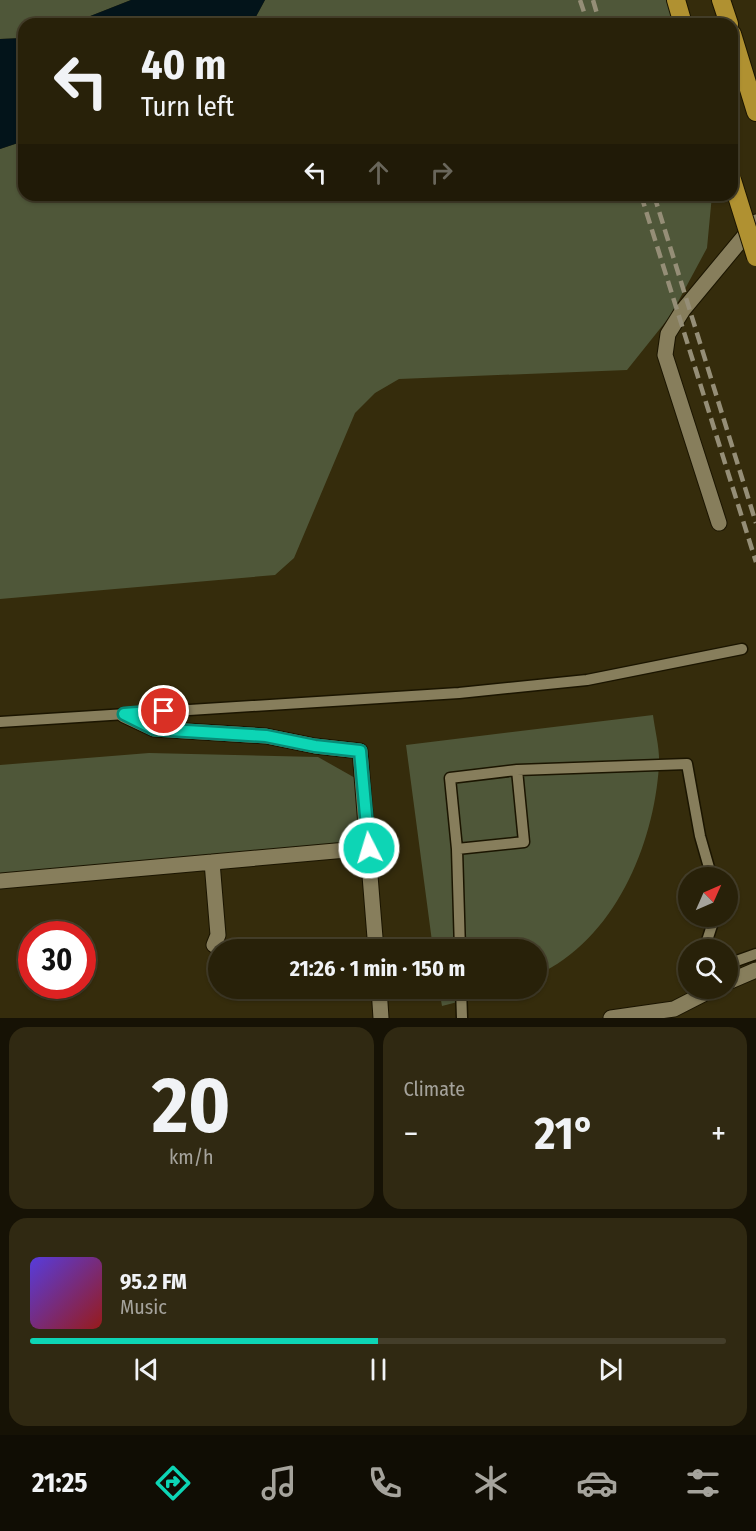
<!DOCTYPE html>
<html lang="en">
<head>
<meta charset="utf-8">
<style>
  body { margin:0; font-family:"Fira Sans Condensed",sans-serif; background:#302912; color:#f1f3f6; height:100vh; display:flex; flex-direction:column; font-size:22px; white-space:nowrap }
  * { box-sizing:border-box; margin:0 }
  p { font-size:20px; color:#a5a39c }
  .icon { flex:none; width:33px; height:33px; fill:none; stroke:currentColor; stroke-width:2; stroke-linecap:round; stroke-linejoin:round }
  .map { position:relative; height:1018px; overflow:hidden }
  .sheet { display:flex; flex-direction:column; gap:9px; padding:9px; background:#161205; flex:1 }
  .sheet>* { flex:none }
  .hud { position:absolute; left:18px; top:18px; width:720px; height:183px; border-radius:18px; box-shadow:0 2px 4px #0004,0 0 0 2px #443e2a; background:#282109; color:#f1f3f6; overflow:hidden }
  .needle { width:39px; rotate:45deg }
  .tools { position:absolute; left:678px; top:867px; display:grid; gap:12px }
  .tools a { display:grid; place-items:center; width:60px; height:60px; border-radius:50%; background:#282109; box-shadow:0 2px 4px #0004,0 0 0 2px #443e2a; font-size:30px }
  .speed { position:absolute; left:18px; top:921px; display:flex; gap:12px; font-size:30px; font-weight:700; text-align:center }
  .speed>* { display:grid; place-content:center; width:78px; height:78px; border-radius:50%; background:#282109; box-shadow:0 2px 4px #0004,0 0 0 2px #443e2a; line-height:1 }
  .speed .limit { border:9px solid #d22; background:#fff; color:#111 }
  .pin { position:absolute; display:grid; place-items:center; width:51px; height:51px; color:#fff; margin:-26px; border:3px solid #fff; border-radius:50%; box-shadow:0 2px 6px #0007 }
  .me { position:absolute; width:66px; margin:-33px; rotate:355deg; stroke-linejoin:round; filter:drop-shadow(0 0 4px #0008) }
  .turn { display:flex; align-items:center; gap:21px; height:126px; padding:0 24px; font-size:27px }
  .turn .icon { width:78px; height:78px; stroke-width:2.5 }
  .turn b { display:block; font-size:42px; line-height:51px }
  .lanes { display:flex; align-items:center; height:57px; padding:0 24px; background:#0003; justify-content:center; gap:30px; direction:ltr }
  .lanes .off { opacity:.35 }
  .big { font-size:45px; font-weight:700; line-height:1.1 }
  .sheet .card { flex:1; display:flex; flex-direction:column; justify-content:center; gap:9px; min-width:0; padding:0 21px; border-radius:18px; background:#302912 }
  .sheet .dial { align-items:center; gap:0 }
  .dial b { font-size:78px; line-height:1 }
  .song { display:flex; align-items:center; gap:18px }
  .cover { width:72px; height:72px; border-radius:9px; background:linear-gradient(135deg,hsl(250 70% 55%),hsl(0 70% 35%)) }
  .played { height:6px; border-radius:3px; background:linear-gradient(90deg,#0dd5b5 50%,#443e2a 50%) }
  .keys { display:flex; justify-content:space-around; direction:ltr }
  .heat { display:flex; justify-content:space-between; align-items:center; font-size:33px; direction:ltr }
  .sheet .tiles { flex:1; display:grid; gap:9px; grid-template-columns:1fr 1fr }
  .card:last-child { grid-column:span 2 }
  .trip { position:absolute; left:208px; top:939px; width:339px; height:60px; border-radius:30px; background:#282109; box-shadow:0 2px 4px #0004,0 0 0 2px #443e2a; font-weight:700; line-height:60px; text-align:center }
  .tabs { display:flex; height:96px; justify-content:space-around; align-items:center; background:#100d04; color:#a5a39c }
  .tabs .icon { width:42px; height:42px }
  .tabs .selected { color:#0dd5b5 }
  .tabs b { font-size:27px; color:#f1f3f6 }
  .map>svg:first-child { display:block }
  .green { fill:#4f5739 }
  .water { fill:#03141a }
  .lines { fill:none; stroke-linecap:round; stroke-linejoin:round }
  .lane-casing { stroke:#1b1500; stroke-width:13 }
  .street-casing { stroke:#1b1500; stroke-width:17 }
  .highway-casing { stroke:#1b1500; stroke-width:20 }
  .lane { stroke:#877e5c; stroke-width:10 }
  .street { stroke:#877e5c; stroke-width:15 }
  .highway { stroke:#b09131; stroke-width:18 }
  .rail { stroke:#958e77; stroke-width:4.5; stroke-dasharray:12 6; stroke-linecap:butt }
  .highway-bridge-casing { stroke:#1b1500; stroke-width:20; stroke-linecap:butt }
  .highway-bridge { stroke:#b09131; stroke-width:18 }
  .route-casing { stroke:#088a76; stroke-width:15 }
  .route { stroke:#0dd5b5; stroke-width:10 }
</style>
</head>
<body>
<div class="map">
<svg width="756" height="1018" viewBox="0 0 756 1018">
  <rect width="100%" height="100%" fill="#352c0c"/>
  <path class="green" d="M0,0h131l-61,24h-46v14l-24,1z
    M265,0h401l8,24h-422z
    M24,141v54h688l-5,53 -36,67 -44,55 -228,9 -24,14 -20,20 -61,145 -19,17 -275,24v-450z
    M653,715c2,16 7,34 6,50 -5,81 -45,175 -122,210v-25l-104,-1 -27,-204z
    M149,753l169,4 39,22 7,65 -364,31v-110z
    M439,989h69l-66,17z"/>
  <path class="water" d="M131,0h134l-13,24h-182z
    M24,38v103l-24,8v-110z"/>
  <g class="lines">
    <g class="lane-casing">
      <path id="lane" d="M0,722l459,-29 128,-13 155,-31
        M457,849l67,-7 -7,-72
        M460,950l-3,-101 -7,-71 67,-8 170,-6 13,72 12,42
        M704,950l11,-34
        M728,964l28,-10
        M461,988l1,30"/>
    </g>
    <g class="street-casing">
      <path id="street" d="M719,523l-54,-168 3,-21 15,-24 73,-88
        M124,715l30,14 112,7 49,10 45,5 16,199
        M212,862l6,73 -4,10
        M0,881l369,-33
        M728,982l28,-12
        M379,988l2,30
        M611,1018l63,-9 41,-21"/>
    </g>
    <g class="highway-casing">
      <path id="highway" d="M676,0l7,24
        M721,0l8,24
        M732,34l24,78"/>
    </g>
    <use href="#lane" class="lane"/>
    <use href="#street" class="street"/>
    <use href="#highway" class="highway"/>
    <path class="rail" d="M580,0l8,24
      M593,0l7,24
      M641,195l115,367
      M654,195l102,328"/>
    <g class="highway-bridge-casing">
      <path id="highway-bridge" d="M732,180l24,77"/>
    </g>
    <use href="#highway-bridge" class="highway-bridge"/>
  </g>
  <g class="lines">
    <g class="route-casing">
      <path id="route" d="M164,711l-40,3 30,15 112,7 49,10 45,5 9,97"/>
    </g>
    <use href="#route" class="route"/>
  </g>
</svg>
<div class="tools">
<a><svg class="needle" viewBox="-14 -14 28 28"><path d="M0-13l5 13h-10z" fill="#e53935"/><path d="M0 13l5-13h-10z" fill="#a5a39c"/></svg></a>
<a><svg class="icon" aria-label="search" viewBox="0 0 24 24"><circle cx="10" cy="10" r="6"/><path d="M15 15l6 6"/></svg></a>
</div>
<div class="speed"><div class="limit">30</div></div>
<div class="pin" style="left:164px;top:711px;background:#d93025"><svg class="icon" aria-label="arrive" viewBox="0 0 24 24"><path d="M6 21V4h12l-3 4 3 4H6"/></svg></div>
<svg class="me" style="left:369px;top:848px" viewBox="-20 -20 40 40"><circle r="17" fill="#0dd5b5" stroke="#fff" stroke-width="3"/><path d="M0-11L8 9 0 5-8 9z" fill="#fff"/></svg>
<div class="trip">21:26 · 1 min · 150 m</div>
<div class="hud">
<div class="turn"><svg class="icon" aria-label="left" viewBox="0 0 24 24"><path d="M17 20v-9H6M10 6l-5 5 5 5"/></svg><div><b>40 m</b>Turn left</div></div>
<div class="lanes"><svg class="icon" aria-label="left" viewBox="0 0 24 24"><path d="M17 20v-9H6M10 6l-5 5 5 5"/></svg><svg class="icon off" aria-label="ahead" viewBox="0 0 24 24"><path d="M12 20V5M6 11l6-6 6 6"/></svg><svg class="icon off" aria-label="right" viewBox="0 0 24 24"><path d="M7 20v-9h11M14 6l5 5-5 5"/></svg></div>
</div>
</div>
<section class="sheet">
<div class="tiles">
<div class="card dial"><b>20</b><p>km/h</p></div>
<div class="card"><p>Climate</p>
<div class="heat"><a>−</a><b class="big">21°</b><a>+</a></div>
</div>
<div class="card">
<div class="song"><i class="cover"></i><div><b>95.2 FM</b><p>Music</p></div></div>
<div class="played"></div>
<div class="keys"><svg class="icon" aria-label="previous" viewBox="0 0 24 24"><path d="M18 5L8 12l10 7zM5 5v14"/></svg><svg class="icon" aria-label="pause" viewBox="0 0 24 24"><path d="M8 5v14M16 5v14"/></svg><svg class="icon" aria-label="next" viewBox="0 0 24 24"><path d="M6 5l10 7-10 7zM19 5v14"/></svg></div>
</div>
</div>
</section>
<nav class="tabs">
<b>21:25</b>
<svg class="icon selected" aria-label="directions" viewBox="0 0 24 24"><path d="M12 3l9 9-9 9-9-9zM9 14v-3h6M13 9l2 2-2 2"/></svg>
<svg class="icon" aria-label="music" viewBox="0 0 24 24"><path d="M9 18V5l10-2v13"/><circle cx="6" cy="18" r="3"/><circle cx="16" cy="16" r="3"/></svg>
<svg class="icon" aria-label="phone" viewBox="0 0 24 24"><path d="M5 4h4l2 5-3 2q2 4 5 5l2-3 5 2v4C11 20 4 13 5 4z"/></svg>
<svg class="icon" aria-label="climate" viewBox="0 0 24 24"><path d="M12 3v18M4 7l16 10M4 17L20 7"/></svg>
<svg class="icon" aria-label="car" viewBox="0 0 24 24"><path d="M5 17H2v-5l4-1 3-4h7l3 4 3 1v5h-3M9 17h6M6 11h13"/><circle cx="7" cy="17" r="2"/><circle cx="17" cy="17" r="2"/></svg>
<svg class="icon" aria-label="filters" viewBox="0 0 24 24"><path d="M4 7h16M4 17h16"/><circle cx="9" cy="7" r="2"/><circle cx="15" cy="17" r="2"/></svg>
</nav>
</body>
</html>
